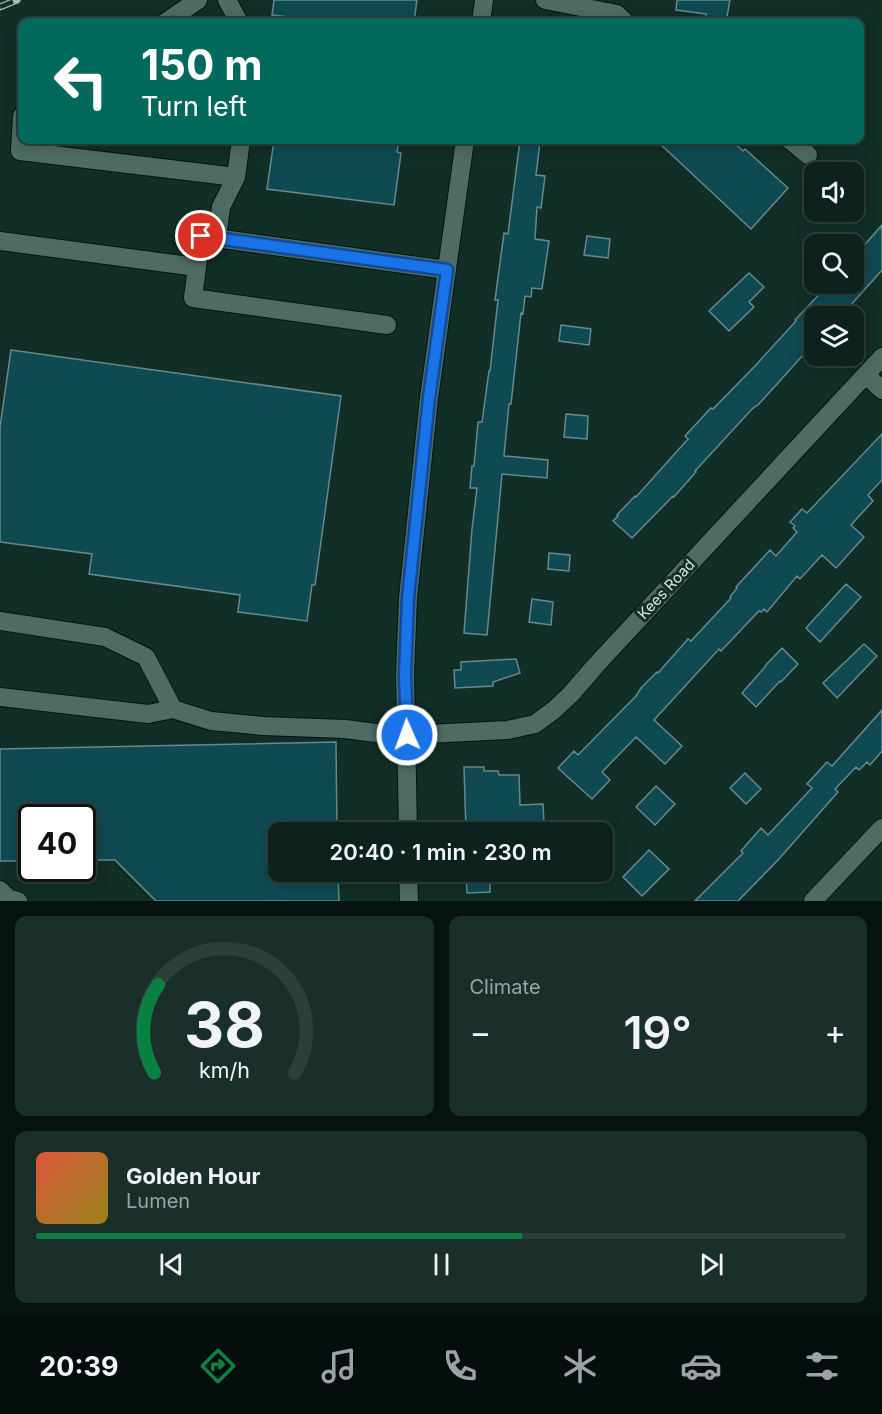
<!DOCTYPE html>
<html lang="en">
<head>
<meta charset="utf-8">
<style>
  body { margin:0; font-family:Inter,sans-serif; background:#1b2f2a; color:#f1f3f6; height:100vh; display:flex; flex-direction:column; font-size:22px; white-space:nowrap }
  * { box-sizing:border-box; margin:0 }
  p { font-size:20px; color:#9aa4a4 }
  .icon { flex:none; width:33px; height:33px; fill:none; stroke:currentColor; stroke-width:2; stroke-linecap:round; stroke-linejoin:round }
  .map { position:relative; height:901px; overflow:hidden }
  .sheet { display:flex; flex-direction:column; gap:15px; padding:15px; background:#071310; flex:1 }
  .sheet>* { flex:none }
  .banner { position:absolute; left:18px; top:18px; width:846px; height:126px; border-radius:12px; box-shadow:0 3px 15px #0003,0 0 0 2px #2d3f3b; background:#00695c; color:#fff; overflow:hidden }
  .fabs { position:absolute; left:804px; top:162px; display:grid; gap:12px }
  .fabs a { display:grid; place-items:center; width:60px; height:60px; border-radius:12px; background:#0d221d; box-shadow:0 3px 15px #0003,0 0 0 2px #2d3f3b; font-size:30px }
  .speed { position:absolute; left:18px; top:804px; display:flex; gap:12px; font-size:30px; font-weight:700; text-align:center }
  .speed>* { display:grid; place-content:center; width:78px; height:78px; border-radius:50%; background:#0d221d; box-shadow:0 3px 15px #0003,0 0 0 2px #2d3f3b; line-height:1 }
  .speed .limit { border:3px solid #111; border-radius:9px; background:#fff; color:#111 }
  .pin { position:absolute; display:grid; place-items:center; width:51px; height:51px; color:#fff; margin:-26px; border:3px solid #fff; border-radius:50%; box-shadow:0 2px 6px #0007 }
  .me { position:absolute; width:66px; margin:-33px; rotate:358deg; stroke-linejoin:round; filter:drop-shadow(0 0 4px #0008) }
  .turn { display:flex; align-items:center; gap:21px; height:126px; padding:0 24px; font-size:27px }
  .turn .icon { width:78px; height:78px; stroke-width:2.5 }
  .turn b { display:block; font-size:42px; line-height:51px }
  .big { font-size:45px; font-weight:600; line-height:1.1 }
  .sheet .tile { flex:1; display:flex; flex-direction:column; justify-content:center; gap:9px; min-width:0; padding:0 21px; border-radius:12px; background:#1b2f2a }
  .sheet .dial { align-items:center; gap:0 }
  .dial svg { height:156px; overflow:visible; fill:none; stroke:#2d3f3b; stroke-width:7; stroke-linecap:round; text-anchor:middle }
  .dial text { fill:#f1f3f6; stroke:none }
  .song { display:flex; align-items:center; gap:18px }
  .cover { width:72px; height:72px; border-radius:9px; background:linear-gradient(135deg,hsl(10 70% 55%),hsl(50 70% 35%)) }
  .played { height:6px; border-radius:3px; background:linear-gradient(90deg,#0b8043 60%,#2d3f3b 60%) }
  .keys { display:flex; justify-content:space-around; direction:ltr }
  .heat { display:flex; justify-content:space-between; align-items:center; font-size:33px; direction:ltr }
  .sheet .tiles { flex:1; display:grid; gap:15px; grid-template-columns:1fr 1fr }
  .tile:last-child { grid-column:span 2 }
  .trip { position:absolute; left:268px; top:822px; width:345px; height:60px; border-radius:12px; background:#0d221d; box-shadow:0 3px 15px #0003,0 0 0 2px #2d3f3b; font-weight:600; line-height:60px; text-align:center }
  .menu { display:flex; height:96px; justify-content:space-around; align-items:center; background:#050e0c; color:#9aa4a4 }
  .menu .icon { width:42px; height:42px }
  .menu .active { color:#0b8043 }
  .menu b { font-size:27px; color:#f1f3f6 }
  .map>svg:first-child { display:block }
  .building { fill:#0f4a52; stroke:#68888e; stroke-width:1.5 }
  .lines { fill:none; stroke-linecap:round; stroke-linejoin:round }
  .minor-casing { stroke:#001610; stroke-width:20 }
  .minor { stroke:#4e6c63; stroke-width:18 }
  .rail-casing { stroke:#a7bab5; stroke-width:7 }
  .rail { stroke:#112e27; stroke-width:4.5; stroke-dasharray:14; stroke-linecap:butt }
  .route-casing { stroke:#114b97; stroke-width:15 }
  .route { stroke:#1a73e8; stroke-width:10 }
  .labels { text-anchor:middle; dominant-baseline:central; stroke-width:6; stroke-linejoin:round; paint-order:stroke }
  .street-label { font-size:15px; fill:#d5e5e0; stroke:#112e27 }
</style>
</head>
<body>
<div class="map">
<svg width="882" height="901" viewBox="0 0 882 901">
  <rect width="100%" height="100%" fill="#112e27"/>
  <path class="building" d="M274,0h143l-3,22h-53l-21,-2v2h-44l1,-4 -25,-3z
    M677,0h53l-4,22 -20,-3v-5l-30,-4z
    M274,140h20l36,4v-4h69l-2,12 4,1 -7,52 -127,-16z
    M520,140l20,2 -4,33 9,1 -4,32 -4,-1 -2,32 14,2 -7,48 -10,-1 -1,9 -6,-1 -2,18 -2,-1 -10,91h-2l-5,52 44,4 -1,18 -45,-4 -15,161 -23,-2 8,-104 5,-41h-7l2,-22h2l4,-44h4l7,-51h1l8,-71h-3l9,-67 4,1z
    M656,140h75l12,11 2,-2 43,39 -37,41z
    M882,225v45l-41,46h-27v27l-56,62 -5,3 -58,63 1,1 -16,18 -6,7 -1,-1 -41,42 -19,-17 5,-5 -1,-1 18,-19 1,1 52,-58 -3,-3 26,-28 2,1 41,-42 42,-46 -1,-1 34,-36h21l4,4v-31z
    M587,236l23,3 -2,19 -24,-3z
    M749,273l15,14 -15,15 5,5 -25,24 -20,-20z
    M561,325l30,4 -2,16 -30,-4z
    M11,350l330,46 -26,189h-3l-5,36 -69,-9 2,-17 -151,-21 3,-20 -92,-12v-115z
    M566,414l22,2 -1,23 -23,-2z
    M882,434v46l-14,15 5,6 -22,24 13,12 -28,31 -14,-13 -22,24 -3,-3 -30,36 -3,-3 -3,3 -2,-1 -38,40 -2,-2 -65,71 28,26 -17,18 -29,-27 -34,35 8,8 -18,19 -34,-31 16,-17 4,4 58,-59 5,-8 16,-16 1,1 30,-34 3,2 40,-43 -1,-1 7,-9 -1,-1 34,-37 6,6 21,-24 -4,-4 2,-2 -5,-4 12,-13 5,4z
    M549,553l21,2 -1,16 -21,-2z
    M846,584l15,13 -41,45 -14,-14z
    M532,599l21,3 -2,23 -22,-3z
    M864,644l13,12 -40,42 -14,-15z
    M782,648l16,16 -17,18 -1,-1 -24,26 -14,-14 23,-26v-1z
    M516,659l4,14 -27,9v4l-38,2 -1,-18h7v-8z
    M882,710v41l-12,14 -3,-3 -8,8 -3,-3 -21,22 3,3 -60,68 -40,41h-43l48,-48 -2,-2 20,-23 7,7 44,-47 -5,-4 20,-22 5,4z
    M336,742l1,90h-58v40h59l1,29h-183l-41,-41h-33v-42h-50v43h-32v-112z
    M464,767h20v4h14l1,4h20l1,30 23,-1 1,19 -44,1v4l-12,1v3h-22z
    M745,773l16,16 -15,15 -16,-16z
    M656,786l19,18 -20,21 -19,-18z
    M649,850l20,19 -27,27 -19,-19z
    M466,872h24v20l-23,1z"/>
  <g class="lines">
    <g class="minor-casing">
      <path id="minor" d="M227,0l12,22
        M545,0l72,14 8,8
        M166,22l32,-22
        M481,22l3,-22
        M22,116l-2,35 216,26
        M790,140l18,15
        M217,238l4,-31 15,-30 5,-37
        M0,241l197,26
        M387,325l-194,-27 8,-62 246,34
        M866,375l16,15
        M0,621l105,16 41,20 27,52 38,12 52,5 82,3 31,4 31,2 101,-5 27,-6 19,-14 17,-16 26,-30 285,-307
        M0,697l148,17 25,-5
        M408,832l-3,-158 3,-76 21,-200 36,-258
        M408,872l1,29
        M0,890l8,8 10,3
        M813,901l69,-73"/>
    </g>
    <use href="#minor" class="minor"/>
    <g class="rail-casing">
      <path id="rail" d="M0,7l17,-7"/>
    </g>
    <use href="#rail" class="rail"/>
  </g>
  <g class="lines">
    <g class="route-casing">
      <path id="route" d="M201,236l246,34 -18,128 -21,200 -3,76 2,61"/>
    </g>
    <use href="#route" class="route"/>
  </g>
  <g class="labels">
    <g class="street-label">
      <text transform="translate(666 589) rotate(-47)">Kees Road</text>
    </g>
  </g>
</svg>
<div class="fabs">
<a><svg class="icon" aria-label="sound" viewBox="0 0 24 24"><path d="M4 9h4l5-4v14l-5-4H4zM17 9q2 3 0 6"/></svg></a>
<a><svg class="icon" aria-label="search" viewBox="0 0 24 24"><circle cx="10" cy="10" r="6"/><path d="M15 15l6 6"/></svg></a>
<a><svg class="icon" aria-label="layers" viewBox="0 0 24 24"><path d="M12 4l9 5-9 5-9-5zM3 14l9 5 9-5"/></svg></a>
</div>
<div class="speed"><div class="limit">40</div></div>
<div class="pin" style="left:201px;top:236px;background:#d93025"><svg class="icon" aria-label="arrive" viewBox="0 0 24 24"><path d="M6 21V4h12l-3 4 3 4H6"/></svg></div>
<svg class="me" style="left:407px;top:735px" viewBox="-20 -20 40 40"><circle r="17" fill="#1a73e8" stroke="#fff" stroke-width="3"/><path d="M0-11L8 9 0 5-8 9z" fill="#fff"/></svg>
<div class="trip">20:40 · 1 min · 230 m</div>
<div class="banner">
<div class="turn"><svg class="icon" aria-label="left" viewBox="0 0 24 24"><path d="M17 20v-9H6M10 6l-5 5 5 5"/></svg><div><b>150 m</b>Turn left</div></div>
</div>
</div>
<section class="sheet">
<div class="tiles">
<div class="tile dial"><svg viewBox="0 0 100 80">
<path d="M14 69A42 42 0 1 1 86 69"/>
<path d="M14 69A42 42 0 0 1 16 24" stroke="#0b8043"/>
<text x="50" y="56" font-size="32" font-weight="700">38</text>
<text x="50" y="72" font-size="11">km/h</text>
</svg></div>
<div class="tile"><p>Climate</p>
<div class="heat"><a>−</a><b class="big">19°</b><a>+</a></div>
</div>
<div class="tile">
<div class="song"><i class="cover"></i><div><b>Golden Hour</b><p>Lumen</p></div></div>
<div class="played"></div>
<div class="keys"><svg class="icon" aria-label="previous" viewBox="0 0 24 24"><path d="M18 5L8 12l10 7zM5 5v14"/></svg><svg class="icon" aria-label="pause" viewBox="0 0 24 24"><path d="M8 5v14M16 5v14"/></svg><svg class="icon" aria-label="next" viewBox="0 0 24 24"><path d="M6 5l10 7-10 7zM19 5v14"/></svg></div>
</div>
</div>
</section>
<nav class="menu">
<b>20:39</b>
<svg class="icon active" aria-label="directions" viewBox="0 0 24 24"><path d="M12 3l9 9-9 9-9-9zM9 14v-3h6M13 9l2 2-2 2"/></svg>
<svg class="icon" aria-label="music" viewBox="0 0 24 24"><path d="M9 18V5l10-2v13"/><circle cx="6" cy="18" r="3"/><circle cx="16" cy="16" r="3"/></svg>
<svg class="icon" aria-label="phone" viewBox="0 0 24 24"><path d="M5 4h4l2 5-3 2q2 4 5 5l2-3 5 2v4C11 20 4 13 5 4z"/></svg>
<svg class="icon" aria-label="climate" viewBox="0 0 24 24"><path d="M12 3v18M4 7l16 10M4 17L20 7"/></svg>
<svg class="icon" aria-label="car" viewBox="0 0 24 24"><path d="M5 17H2v-5l4-1 3-4h7l3 4 3 1v5h-3M9 17h6M6 11h13"/><circle cx="7" cy="17" r="2"/><circle cx="17" cy="17" r="2"/></svg>
<svg class="icon" aria-label="filters" viewBox="0 0 24 24"><path d="M4 7h16M4 17h16"/><circle cx="9" cy="7" r="2"/><circle cx="15" cy="17" r="2"/></svg>
</nav>
</body>
</html>
